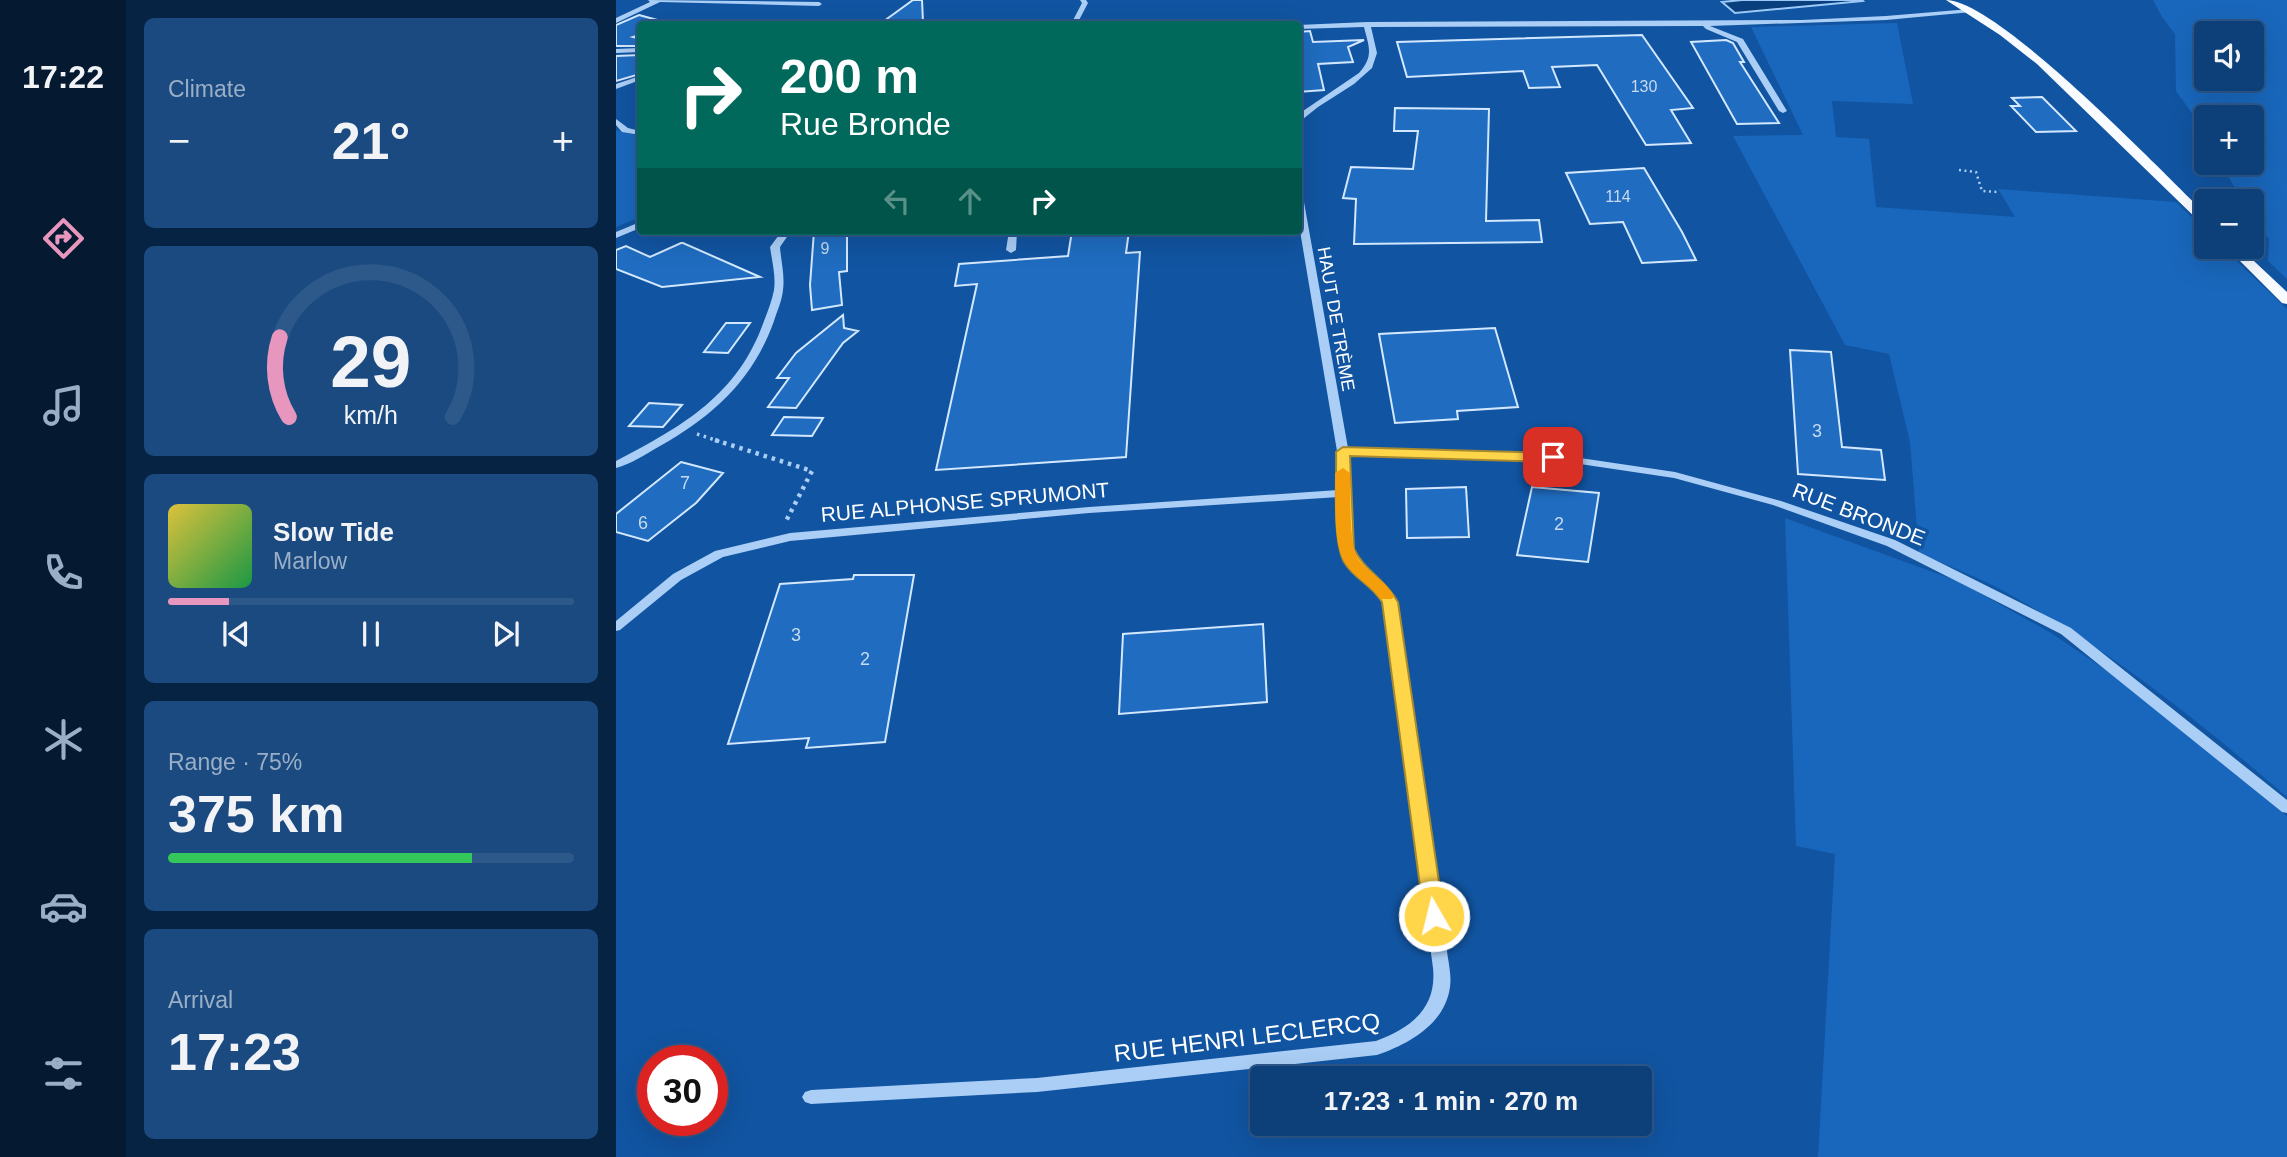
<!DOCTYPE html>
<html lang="en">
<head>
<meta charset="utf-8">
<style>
  body { margin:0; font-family:Arial,sans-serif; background:#1b4a80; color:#f1f3f6; height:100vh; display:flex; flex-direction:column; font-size:26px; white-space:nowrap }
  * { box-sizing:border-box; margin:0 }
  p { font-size:23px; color:#9aafc6 }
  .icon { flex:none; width:38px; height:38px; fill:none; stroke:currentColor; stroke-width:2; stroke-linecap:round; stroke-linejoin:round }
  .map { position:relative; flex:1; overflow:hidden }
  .drawer { display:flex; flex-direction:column; gap:18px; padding:18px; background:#072343; width:490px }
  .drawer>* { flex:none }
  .top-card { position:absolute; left:21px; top:21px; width:665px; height:214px; border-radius:7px; box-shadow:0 7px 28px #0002,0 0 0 2px #2d588a; background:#00695c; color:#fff; overflow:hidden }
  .tools { position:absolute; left:1578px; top:21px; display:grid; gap:14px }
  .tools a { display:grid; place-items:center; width:70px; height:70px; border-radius:7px; background:#0d3f79; box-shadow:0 7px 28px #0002,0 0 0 2px #2d588a; font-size:35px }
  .speed { position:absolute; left:21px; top:1045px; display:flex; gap:14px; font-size:35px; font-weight:700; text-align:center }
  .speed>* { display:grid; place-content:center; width:91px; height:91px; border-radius:50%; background:#0d3f79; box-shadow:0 7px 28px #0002,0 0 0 2px #2d588a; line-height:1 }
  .speed .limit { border:10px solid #d22; background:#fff; color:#111 }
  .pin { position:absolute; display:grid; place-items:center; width:60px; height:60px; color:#fff; margin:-30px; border-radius:14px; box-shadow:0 4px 10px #0006 }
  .me { position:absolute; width:77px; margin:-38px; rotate:352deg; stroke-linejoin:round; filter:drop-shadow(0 0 5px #0008) }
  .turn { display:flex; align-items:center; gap:24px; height:147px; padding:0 28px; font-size:32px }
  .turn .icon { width:91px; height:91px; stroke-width:2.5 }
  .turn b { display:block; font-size:49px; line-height:60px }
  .lanes { display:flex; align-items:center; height:66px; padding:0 28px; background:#0003; justify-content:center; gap:35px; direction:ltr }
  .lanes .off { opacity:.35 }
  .big { font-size:52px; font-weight:800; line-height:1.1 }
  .drawer .widget { flex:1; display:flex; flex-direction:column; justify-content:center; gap:10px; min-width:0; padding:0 24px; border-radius:10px; background:#1b4a80 }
  .drawer .dial { align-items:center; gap:0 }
  .dial svg { height:182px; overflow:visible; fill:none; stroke:#2d588a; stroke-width:7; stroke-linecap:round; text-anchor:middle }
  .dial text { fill:#f1f3f6; stroke:none }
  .song { display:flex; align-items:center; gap:21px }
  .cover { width:84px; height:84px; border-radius:10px; background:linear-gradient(135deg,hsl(50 70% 55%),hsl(140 70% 35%)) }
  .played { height:7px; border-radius:4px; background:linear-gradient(90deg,#e797bd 15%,#2d588a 15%) }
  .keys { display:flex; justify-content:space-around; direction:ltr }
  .heat { display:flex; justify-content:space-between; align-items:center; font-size:38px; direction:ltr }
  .charge { height:10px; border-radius:5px; background:linear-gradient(90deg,#34c759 75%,#2d588a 0) }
  .trip { position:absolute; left:634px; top:1066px; width:402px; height:70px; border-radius:7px; background:#0d3f79; box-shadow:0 7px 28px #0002,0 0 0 2px #2d588a; font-weight:800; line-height:70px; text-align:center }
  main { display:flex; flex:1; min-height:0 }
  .tabs { display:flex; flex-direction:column; width:126px; justify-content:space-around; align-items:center; background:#051930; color:#9aafc6 }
  .tabs .icon { width:49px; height:49px }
  .tabs .active { color:#e797bd }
  .tabs b { font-size:32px; color:#f1f3f6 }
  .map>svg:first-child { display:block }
  .green { fill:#1967bc; fill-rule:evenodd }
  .water { fill:#0a3f7d; stroke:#9cc9f8; stroke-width:2 }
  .building { fill:#1f6cc0; stroke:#d3e8fe; stroke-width:2 }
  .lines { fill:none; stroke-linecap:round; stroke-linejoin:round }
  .path-far2 { stroke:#aacef5; stroke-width:2.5; stroke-dasharray:2 3.5; stroke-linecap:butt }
  .path-far1 { stroke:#aacef5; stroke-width:3.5; stroke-dasharray:2.5 4.5; stroke-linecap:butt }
  .path { stroke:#aacef5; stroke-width:4.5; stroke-dasharray:3.5 5; stroke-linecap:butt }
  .minor { fill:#aacef5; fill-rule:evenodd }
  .major { fill:#f8fbff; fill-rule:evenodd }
  .route { fill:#ffd54a; stroke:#a68a30; stroke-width:2 }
  .slow { fill:#f59e0b }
  .labels { text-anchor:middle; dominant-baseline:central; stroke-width:7; stroke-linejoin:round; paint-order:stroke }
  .far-number-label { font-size:16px; fill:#c7daef }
  .far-street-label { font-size:18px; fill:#fff; stroke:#1154a1 }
  .number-label { font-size:18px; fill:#c7daef }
  .street-label { font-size:21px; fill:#fff; stroke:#1154a1 }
  .near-street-label { font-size:24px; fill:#fff; stroke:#1154a1 }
</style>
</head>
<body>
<main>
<nav class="tabs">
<b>17:22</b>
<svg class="icon active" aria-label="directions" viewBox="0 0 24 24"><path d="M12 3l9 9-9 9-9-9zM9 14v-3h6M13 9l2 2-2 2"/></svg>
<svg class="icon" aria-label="music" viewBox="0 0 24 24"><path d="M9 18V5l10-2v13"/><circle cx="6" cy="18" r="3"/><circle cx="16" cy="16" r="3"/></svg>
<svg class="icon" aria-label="phone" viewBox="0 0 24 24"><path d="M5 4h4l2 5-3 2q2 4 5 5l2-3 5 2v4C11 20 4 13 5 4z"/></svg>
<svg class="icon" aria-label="climate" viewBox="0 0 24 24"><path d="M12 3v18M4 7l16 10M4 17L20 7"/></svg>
<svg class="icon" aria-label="car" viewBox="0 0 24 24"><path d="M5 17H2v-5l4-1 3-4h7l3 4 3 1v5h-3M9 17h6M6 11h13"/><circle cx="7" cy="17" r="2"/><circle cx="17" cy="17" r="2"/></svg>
<svg class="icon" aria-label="filters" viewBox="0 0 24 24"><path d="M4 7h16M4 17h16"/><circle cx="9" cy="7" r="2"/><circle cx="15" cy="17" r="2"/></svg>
</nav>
<section class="drawer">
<div class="widget"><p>Climate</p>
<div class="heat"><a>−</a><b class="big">21°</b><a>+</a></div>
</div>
<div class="widget dial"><svg viewBox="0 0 100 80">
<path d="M14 69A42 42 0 1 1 86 69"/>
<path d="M14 69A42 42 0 0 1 10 34" stroke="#e797bd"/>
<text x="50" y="56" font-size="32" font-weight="700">29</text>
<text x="50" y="72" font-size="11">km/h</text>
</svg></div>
<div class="widget">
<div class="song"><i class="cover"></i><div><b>Slow Tide</b><p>Marlow</p></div></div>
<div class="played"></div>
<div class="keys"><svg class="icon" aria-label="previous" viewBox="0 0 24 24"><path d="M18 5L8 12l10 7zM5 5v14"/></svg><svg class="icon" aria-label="pause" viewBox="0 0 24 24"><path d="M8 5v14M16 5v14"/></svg><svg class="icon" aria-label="next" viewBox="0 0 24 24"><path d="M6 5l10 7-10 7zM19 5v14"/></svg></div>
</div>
<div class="widget"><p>Range · 75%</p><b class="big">375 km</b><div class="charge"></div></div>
<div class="widget"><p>Arrival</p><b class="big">17:23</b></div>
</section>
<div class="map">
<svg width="1671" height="1157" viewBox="0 0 1671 1157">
  <rect width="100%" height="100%" fill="#1154a1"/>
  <path class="green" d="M1537,0h134v279l-19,-18 1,-22 -17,-24v-14h-10l-21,-38h31v-46h-45v17l-31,-43 -1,-57 -13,-17zM1591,33h45v46h-45z
    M1281,23l16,81 -81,-3 4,36 33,2 7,68 139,10 -17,-28 178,13 31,30v15h15l65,62v488c-84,-73 -174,-144 -271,-199 -30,-18 -65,-31 -97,-45l-9,-111 -21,-88 -44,-9 -112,-209 70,-1 -52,-108z
    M0,130l24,6v81l-24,10z
    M1169,518l175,64 91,51 74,50 162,133v341h-469l17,-303 -39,-8z"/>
  <path class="water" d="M1126,0h120l1,1 -128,12 -13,-11z"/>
  <path class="building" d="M297,0h9l1,22 -39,-1z
    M23,15l33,9h-32v11l-7,2 7,2v7h-24v-21z
    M694,31l3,11 51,-2 -16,7 5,15 -35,2 6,26 -26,2v-60z
    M1026,35l51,73 -22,2 20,33 -45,2 -49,-80 -45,2 8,20 -31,1 -6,-17 -116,6 -10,-35z
    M1110,40l7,3 11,19h-4l39,61 -42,1 -46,-82z
    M24,55v19l-24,7v-25z
    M1426,97l34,34 -40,1 -25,-26h9l-8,-8z
    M779,108l94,1 -3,112 53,-1 3,22 -188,2 2,-45 -13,-1 8,-31 62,2 5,-38h-24z
    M1028,168l38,64 14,28 -54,3 -19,-41 -33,2 -24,-51z
    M198,231h33v40l-8,1 3,33 -30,5 -2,-25z
    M456,231h57l-3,22 14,-1 -14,205 -190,13 41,-186 -22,2 4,-22 109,-8z
    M65,243h2l77,34 -98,10 -46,-18v-19l10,-4 24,11z
    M227,315l1,13 14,3 -15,12 -47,65 -28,-1 21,-29h-12l19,-25z
    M110,323h24l-22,30 -24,-1z
    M879,328l23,79 -61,4 1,8 -63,4 -16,-89z
    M1174,350l41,2 11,95 39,3 4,30 -87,-6z
    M33,403l33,2 -19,22 -34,-1z
    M168,417l39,1 -11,18 -40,-1z
    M65,462l42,11 -27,30 -48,38 -32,-9v-18z
    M850,487l3,50 -62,1 -1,-49z
    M916,487l67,6 -11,69 -71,-7z
    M238,575h60l-29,167 -79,6 3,-10 -81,6 52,-160 73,-5z
    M647,624l4,78 -148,12 4,-80z"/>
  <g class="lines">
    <path class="path-far2" d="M1343,170l17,2 6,19 15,1"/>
    <path class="path-far1" d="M81,434l24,8"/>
    <path class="path" d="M99,440l97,31 -27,52"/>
    <path class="minor" d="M32,0l171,2 3,2 -3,2 -159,-4 -44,21v-5l34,-16z
      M464,0h6l2,3 -11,21h-6l11,-21z
      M1354,9l2,1v2l-86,8 -176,6 33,13 44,72 -4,2 -4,-2 -42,-69 -31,-13 -3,-3 -332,1 6,26 -5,15 -18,16 -36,23 -20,16v-7l5,-5 56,-38c15,-17 10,-26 5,-46l-66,2v-4l69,-3 435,-2 84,-4z
      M205,22h25l3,2h-31z
      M24,48v4l-24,1v-4z
      M24,76v4l-24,9v-5z
      M0,119l12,9 12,3v4l-18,-3 -6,-7z
      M682,189l4,2 46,257 205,6 122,18 106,29 114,39 176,88 216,172v13l-5,-1 -221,-178 -174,-88 -114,-41 -99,-27 -121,-18 -204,-6 3,95c11,20 31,34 44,53l50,341c1,14 6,30 4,44 -5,37 -41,57 -73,68l-340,37 -226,12 -6,-2 -3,-5 3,-5 6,-2 226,-12 339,-37c35,-13 61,-33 57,-73l-49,-366 -33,-36 -11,-17 -1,-52 -250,16 -299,28 -67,16 -42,23 -61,50 -4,1v-10l57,-47 42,-23 75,-18 299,-26 249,-17 -1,-39 -39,-232z
      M24,222v6l-24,10v-6z
      M166,231h9l-11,16c1,14 5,29 3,43 -1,11 -6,21 -9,31 -21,59 -61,95 -114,125 -14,8 -29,18 -44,22v-7c67,-35 122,-66 148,-140 4,-10 8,-21 10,-31 2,-14 -2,-29 -4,-43z
      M393,231h8l-1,19 -5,3 -5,-3z"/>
    <path class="major" d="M1330,0c52,0 217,173 261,215v11l-4,-1 -166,-161 -37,-29z
      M1610,247h13l48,45v12l-5,-1z"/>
  </g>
  <path class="route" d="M727,447l210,6 7,4 -7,5 -203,-6 4,93c10,21 31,30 44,53l46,314 -3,6 -7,2 -7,-2 -3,-6 -42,-314c-10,-17 -29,-24 -38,-40 -12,-22 -7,-83 -8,-110z"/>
  <path class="slow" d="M727,468l7,5c1,20 -2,72 9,87 11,14 26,20 35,36l-2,3h-12c-9,-14 -25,-21 -34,-35 -14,-19 -10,-67 -11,-91z"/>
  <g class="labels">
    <g class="far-number-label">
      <text x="1028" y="86">130</text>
      <text x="1002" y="196">114</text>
      <text x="209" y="248">9</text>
    </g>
    <g class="far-street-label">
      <text transform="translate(720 319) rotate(80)">HAUT DE TRÈME</text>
    </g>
    <g class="number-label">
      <text x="1201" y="431">3</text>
      <text x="69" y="483">7</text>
      <text x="27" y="523">6</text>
      <text x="943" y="524">2</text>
      <text x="180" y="635">3</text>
      <text x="249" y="659">2</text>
    </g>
    <g class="street-label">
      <text transform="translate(349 502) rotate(-5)">RUE ALPHONSE SPRUMONT</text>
      <text transform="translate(1243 514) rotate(21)">RUE BRONDE</text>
    </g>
    <g class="near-street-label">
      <text transform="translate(631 1037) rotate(-7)">RUE HENRI LECLERCQ</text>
    </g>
  </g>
</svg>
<div class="tools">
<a><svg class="icon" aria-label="sound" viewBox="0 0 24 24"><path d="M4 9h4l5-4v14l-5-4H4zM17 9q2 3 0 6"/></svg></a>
<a>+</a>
<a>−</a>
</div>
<div class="speed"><div class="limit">30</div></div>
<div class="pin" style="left:937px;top:457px;background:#d93025"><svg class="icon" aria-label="arrive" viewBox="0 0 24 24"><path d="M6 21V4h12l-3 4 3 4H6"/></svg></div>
<svg class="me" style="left:818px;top:916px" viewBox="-20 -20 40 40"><circle r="17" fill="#ffd54a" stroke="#fff" stroke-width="3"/><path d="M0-11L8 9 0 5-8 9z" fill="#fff"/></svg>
<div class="trip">17:23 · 1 min · 270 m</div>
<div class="top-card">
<div class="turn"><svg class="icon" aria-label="right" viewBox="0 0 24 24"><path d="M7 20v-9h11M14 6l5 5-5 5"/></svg><div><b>200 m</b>Rue Bronde</div></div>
<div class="lanes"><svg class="icon off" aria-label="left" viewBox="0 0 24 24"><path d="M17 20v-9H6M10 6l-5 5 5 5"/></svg><svg class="icon off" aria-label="ahead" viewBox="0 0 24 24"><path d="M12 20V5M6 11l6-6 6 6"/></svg><svg class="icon" aria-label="right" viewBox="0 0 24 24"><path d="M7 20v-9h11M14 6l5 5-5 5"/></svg></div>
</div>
</div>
</main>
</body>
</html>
